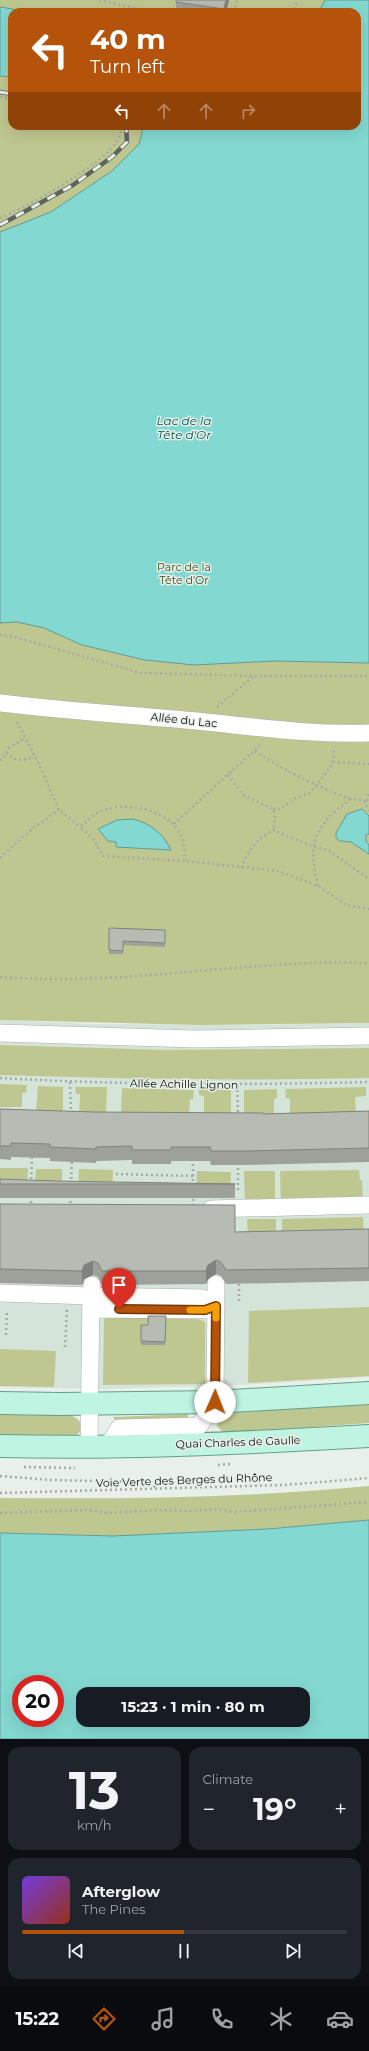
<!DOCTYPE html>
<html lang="en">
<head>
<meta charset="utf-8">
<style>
  body { margin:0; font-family:Montserrat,sans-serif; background:#20242c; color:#f1f3f6; height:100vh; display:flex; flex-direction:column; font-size:15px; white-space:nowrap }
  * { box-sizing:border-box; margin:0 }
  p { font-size:13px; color:#9ea1a6 }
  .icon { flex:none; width:22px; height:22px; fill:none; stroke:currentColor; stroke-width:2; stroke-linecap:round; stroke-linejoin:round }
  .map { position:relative; height:1739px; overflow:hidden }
  .panel { display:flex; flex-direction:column; gap:8px; padding:8px; background:#0d0f14; flex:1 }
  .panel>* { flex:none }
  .banner { position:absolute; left:8px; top:8px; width:353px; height:122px; border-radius:12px; box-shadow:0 4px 16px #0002; background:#b45309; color:#fff; overflow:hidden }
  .speed { position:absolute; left:12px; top:1675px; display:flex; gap:8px; font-size:20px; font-weight:700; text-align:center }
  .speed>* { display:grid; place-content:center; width:52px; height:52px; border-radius:50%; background:#171b24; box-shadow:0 4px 16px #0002; line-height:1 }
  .speed .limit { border:6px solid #d22; background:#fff; color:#111 }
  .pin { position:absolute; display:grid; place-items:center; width:34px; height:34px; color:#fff; margin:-41px -17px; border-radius:50% 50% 50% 0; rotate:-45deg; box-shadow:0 0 4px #0007 }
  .pin .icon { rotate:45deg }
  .me { position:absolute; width:44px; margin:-22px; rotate:1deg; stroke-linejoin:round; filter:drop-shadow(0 0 3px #0008) }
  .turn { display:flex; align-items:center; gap:14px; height:84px; padding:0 16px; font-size:18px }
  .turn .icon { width:52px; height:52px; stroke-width:2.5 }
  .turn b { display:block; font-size:28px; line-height:34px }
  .lanes { display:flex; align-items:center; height:38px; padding:0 16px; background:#0003; justify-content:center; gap:20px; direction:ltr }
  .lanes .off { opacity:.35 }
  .big { font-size:30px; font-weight:700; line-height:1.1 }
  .panel .card { flex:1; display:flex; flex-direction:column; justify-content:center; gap:6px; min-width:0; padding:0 14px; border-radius:12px; background:#20242c }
  .panel .dial { align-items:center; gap:0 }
  .dial b { font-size:52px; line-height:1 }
  .song { display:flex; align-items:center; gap:12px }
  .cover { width:48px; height:48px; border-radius:6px; background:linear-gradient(135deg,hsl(260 70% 55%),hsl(10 70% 35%)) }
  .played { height:4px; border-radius:2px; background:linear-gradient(90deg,#b45309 50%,#363941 50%) }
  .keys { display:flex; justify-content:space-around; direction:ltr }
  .heat { display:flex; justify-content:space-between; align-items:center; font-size:22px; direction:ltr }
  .panel .tiles { flex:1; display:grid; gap:8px; grid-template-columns:1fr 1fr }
  .card:last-child { grid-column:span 2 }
  .trip { position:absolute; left:76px; top:1687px; width:234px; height:40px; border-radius:12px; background:#171b24; box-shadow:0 4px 16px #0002; font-weight:700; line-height:40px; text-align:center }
  .tab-bar { display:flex; height:64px; justify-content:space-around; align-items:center; background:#090b0e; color:#9ea1a6 }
  .tab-bar .icon { width:28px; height:28px }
  .tab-bar .on { color:#b45309 }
  .tab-bar b { font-size:18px; color:#f1f3f6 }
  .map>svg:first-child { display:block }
  .built { fill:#d5e4d8 }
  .green { fill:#bfc791; fill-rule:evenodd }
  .water { fill:#83d9d1; stroke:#5f9c96; fill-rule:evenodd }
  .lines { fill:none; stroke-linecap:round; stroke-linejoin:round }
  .minor-casing { stroke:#a8b0a9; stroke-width:18 }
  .major-casing { stroke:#649f8a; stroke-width:24 }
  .path { stroke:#a4aba6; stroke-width:2.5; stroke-dasharray:2 3; stroke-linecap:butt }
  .minor { stroke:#fff; stroke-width:17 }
  .major { stroke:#bff4e2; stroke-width:22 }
  .rail-casing { stroke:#5e635f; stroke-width:4.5 }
  .rail { stroke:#e7f0e9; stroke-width:3; stroke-dasharray:9; stroke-linecap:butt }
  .wall { fill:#9da19a }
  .shaded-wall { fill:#7f837d }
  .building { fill:#b6bbb3; stroke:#7f837d }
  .route-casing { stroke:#753606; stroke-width:10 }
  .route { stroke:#b45309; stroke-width:7 }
  .slow { stroke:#f59e0b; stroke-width:7 }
  .labels { text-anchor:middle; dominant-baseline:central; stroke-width:3; stroke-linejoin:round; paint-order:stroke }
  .park-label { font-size:11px; fill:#43491a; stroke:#e7f0e9 }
  .street-label { font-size:11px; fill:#0c0f0d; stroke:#e7f0e9 }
  .water-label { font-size:12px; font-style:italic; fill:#065550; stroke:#e7f0e9 }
</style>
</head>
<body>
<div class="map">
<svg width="369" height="1739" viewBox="0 0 369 1739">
  <rect width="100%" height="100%" fill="#e7f0e9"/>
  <path class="built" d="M0,1020l95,4 152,1 122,-2v354l-132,8 -133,4 -104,-2z"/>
  <path class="green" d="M0,0h369v1023l-168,2 -201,-5zM12,12h345v114h-345z
    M0,1045l166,5 203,-2v30c-123,3 -246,1 -369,-3z
    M0,1084l27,1 -1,8h-4v14h-22z
    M38,1086l25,1v27l-27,-1z
    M75,1087h32l-1,27 -27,1 1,-21h-4z
    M366,1087v9l-11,1 1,17 -66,3v-18l-4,-1 -1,-9z
    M122,1088l72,2 -1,9h-3l-1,17 -68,-1z
    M199,1089l32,1v27l-27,-1v-20l-5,-1z
    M277,1089v9l-3,1v18h-30v-27z
    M0,1168h28l-1,25 -27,-1z
    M36,1169h26v25h-28z
    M79,1169l34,1 -1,25h-34z
    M359,1170l1,10h2l1,21 -82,3 -1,-33z
    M197,1171l34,1 -1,25 -34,-1z
    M244,1171h31v32h-30z
    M363,1217l1,20 -82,2v-20z
    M247,1219h29v19l-28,1z
    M369,1307v69l-121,7 1,-72z
    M119,1315l72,1 14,6v62l-102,1 1,-66z
    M0,1349l56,2 -2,36 -54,-1z
    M369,1404v19l-141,10 -5,-1 -6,-6 1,-8 4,-4 6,-1z
    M188,1414v4l-73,2 -2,-3z
    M0,1415h70c11,4 17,13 5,21h-75z
    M369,1486v34l-101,9 -155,7 -113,-3v-35c123,1 246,0 369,-12z"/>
  <path class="water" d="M325,0h44v663l-94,-2 -81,4 -49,-5 -63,-15 -38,-17 -27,-6 -17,1v-391l51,-20 61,-41 27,-27 3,-11v-7h215v-114h-38z
    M0,7l31,5h-19v65l-12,-1z
    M362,809l7,7v18l-3,1v6l3,4v9l-18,-12 -11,-1 -4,-3v-5l11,-19z
    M133,819c18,5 30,14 38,31l-55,-3v-5l-8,-1 -10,-12 19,-9z
    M369,1520v219h-369v-206l113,3 155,-7zM21,1684h34v34h-34zM83,1694h220v26h-220z"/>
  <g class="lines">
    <g class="minor-casing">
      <path id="minor" d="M0,703c65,8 131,12 197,18 59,6 112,14 172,12
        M0,1033l194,6 175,-3
        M211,1209l158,-4
        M92,1285l-1,11 111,2 14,8
        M0,1293l91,3 -2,151
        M91,1309l114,1 11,-4
        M107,1447l12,-19 80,-2 16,-24 1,-118"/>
    </g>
    <g class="major-casing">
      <path id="major" d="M0,1403l60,1 155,-2 154,-9
        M0,1446c123,3 246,-3 369,-10"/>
    </g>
    <path class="path" d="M99,0l53,12
      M234,12l3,-12
      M290,12l4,-2 4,-10
      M0,97l12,2
      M0,218c26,-10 101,-53 116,-75 3,-5 4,-9 5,-14l-2,-3
      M0,635l11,1 130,37 112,3h116
      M217,707l36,-30
      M17,722l20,38 22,50 21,17
      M255,751c30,20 61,35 95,48
      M6,753l11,7 11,-1 6,-3
      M0,761l9,-13 16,-10
      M333,762l36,2
      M228,775l15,20 30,14 2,6 -1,16
      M364,801l5,10
      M367,801l2,-9
      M273,809h8l12,-10 17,-6 22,-28 2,-16
      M174,824l86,-79
      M0,858l32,-29 27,-19
      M185,861c-1,-6 0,-15 -2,-21 -11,-31 -59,-41 -86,-27 -6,4 -11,9 -17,14l14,13 9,16 82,5 94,10 39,15 28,19 23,4
      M242,868c4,-16 16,-30 31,-38l41,17 14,3 41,29
      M318,886c-11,-44 -3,-61 33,-87l18,2
      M0,977c104,8 208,-10 311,-14 20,-1 39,0 58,0
      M0,1078c123,7 246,7 369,4
      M70,1082l1,32
      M237,1085l1,31
      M238,1163v29
      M116,1174l77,2
      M31,1184l1,-27
      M71,1184l1,-25
      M193,1186v-25
      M193,1206v-11
      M31,1208v-13
      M70,1208l1,-13
      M239,1301v-20
      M6,1335l1,-25
      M65,1347l2,-37
      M218,1465l13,-1
      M24,1467l51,1
      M0,1476l51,4 98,2 8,7
      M0,1493l284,-8 85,-7
      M0,1513l88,-3 20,3 48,-3 34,1 25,-2 19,3 135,-10"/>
    <use href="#minor" class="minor"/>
    <use href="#major" class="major"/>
    <g class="rail-casing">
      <path id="rail" d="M0,92l12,2
        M0,225l73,-40 39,-28 15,-15 -1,-16"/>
    </g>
    <use href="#rail" class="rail"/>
  </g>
  <path class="wall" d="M229,0l-3,12h-50v-10z
    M109,928l56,2v17l-42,-2v9h-14z
    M0,1109l95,3 168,2 106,-3v51l-122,3h-36l-1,-4h-39v3h-39v-4l-36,1v2l-46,-2v-3l-39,-1v3l-11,-1z
    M0,1179l56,2 179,3v14h-235z
    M0,1204l235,28 134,-3v52l-143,3 -5,-8 -5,-2 -8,5 -2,5 -104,1 -4,-8 -5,-2 -9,4 -2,6 -82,-2z
    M166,1316l-1,29h-24v-20h7z"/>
  <path class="shaded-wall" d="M226,0h3l-3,12h-2z
    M216,1260v14l-8,5 -2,5v-13l2,-6z
    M93,1261v14l-9,4 -2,6v-14l2,-6z"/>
  <path class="building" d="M176,0h50l-2,9 -48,-7z
    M109,928l56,2v13l-42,-2v10l-14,-1z
    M0,1109l95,3 168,1v1l106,-3v37l-122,3h-36l-1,-4h-39v3h-39v-4l-36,1v2l-46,-2v-3l-39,-1v3h-11z
    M0,1179l56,2 179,3h-235z
    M0,1204l235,1v27l134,-3v39l-143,2 -5,-8 -5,-2 -8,5 -2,6h-104l-4,-8 -5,-2 -9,4 -2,6 -82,-2z
    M148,1316h18l-1,26 -24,-1v-16h7z"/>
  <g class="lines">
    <g class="route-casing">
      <path id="route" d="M119,1309l86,1 11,-4 -1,96"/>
    </g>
    <use href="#route" class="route"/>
    <path class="slow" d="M190,1310h15l11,-4v12"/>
  </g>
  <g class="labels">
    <g class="park-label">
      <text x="184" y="567">Parc de la<tspan x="184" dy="13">Tête d'Or</tspan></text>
    </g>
    <g class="street-label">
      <text transform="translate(184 720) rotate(6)">Allée du Lac</text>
      <text transform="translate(184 1084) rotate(1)">Allée Achille Lignon</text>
      <text transform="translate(238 1442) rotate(-2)">Quai Charles de Gaulle</text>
      <text transform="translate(184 1480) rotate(-2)">Voie Verte des Berges du Rhône</text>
    </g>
    <g class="water-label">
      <text x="184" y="420">Lac de la<tspan x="184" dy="14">Tête d'Or</tspan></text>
    </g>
  </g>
</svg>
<div class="speed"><div class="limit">20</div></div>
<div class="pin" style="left:119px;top:1309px;background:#d93025"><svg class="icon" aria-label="arrive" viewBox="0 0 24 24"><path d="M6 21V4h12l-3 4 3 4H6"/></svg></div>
<svg class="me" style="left:215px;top:1402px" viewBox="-20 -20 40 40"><circle r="19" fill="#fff"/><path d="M0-13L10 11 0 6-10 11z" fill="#b45309"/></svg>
<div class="trip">15:23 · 1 min · 80 m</div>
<div class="banner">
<div class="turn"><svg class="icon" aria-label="left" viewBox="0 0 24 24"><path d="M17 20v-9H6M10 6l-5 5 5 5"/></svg><div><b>40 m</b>Turn left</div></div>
<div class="lanes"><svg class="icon" aria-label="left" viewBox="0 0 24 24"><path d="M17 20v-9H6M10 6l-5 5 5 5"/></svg><svg class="icon off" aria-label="ahead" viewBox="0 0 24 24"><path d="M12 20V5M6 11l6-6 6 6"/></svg><svg class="icon off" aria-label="ahead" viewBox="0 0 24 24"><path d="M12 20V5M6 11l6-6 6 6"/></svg><svg class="icon off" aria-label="right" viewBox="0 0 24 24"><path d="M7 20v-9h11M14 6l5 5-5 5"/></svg></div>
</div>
</div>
<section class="panel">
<div class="tiles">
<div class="card dial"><b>13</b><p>km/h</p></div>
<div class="card"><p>Climate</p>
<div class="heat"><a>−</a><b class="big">19°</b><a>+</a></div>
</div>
<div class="card">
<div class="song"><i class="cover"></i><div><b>Afterglow</b><p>The Pines</p></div></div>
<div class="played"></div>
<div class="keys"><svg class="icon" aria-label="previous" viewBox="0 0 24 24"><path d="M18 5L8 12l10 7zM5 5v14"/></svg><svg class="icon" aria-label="pause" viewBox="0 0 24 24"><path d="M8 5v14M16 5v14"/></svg><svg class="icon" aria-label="next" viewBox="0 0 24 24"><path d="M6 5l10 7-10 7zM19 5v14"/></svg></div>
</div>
</div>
</section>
<nav class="tab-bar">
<b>15:22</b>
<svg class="icon on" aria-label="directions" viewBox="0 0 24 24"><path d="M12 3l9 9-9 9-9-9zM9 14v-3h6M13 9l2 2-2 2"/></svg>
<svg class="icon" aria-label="music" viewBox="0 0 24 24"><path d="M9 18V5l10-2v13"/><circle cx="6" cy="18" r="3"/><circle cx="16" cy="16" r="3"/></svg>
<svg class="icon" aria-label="phone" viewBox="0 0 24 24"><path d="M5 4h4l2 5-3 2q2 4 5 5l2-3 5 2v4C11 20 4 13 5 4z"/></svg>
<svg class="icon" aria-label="climate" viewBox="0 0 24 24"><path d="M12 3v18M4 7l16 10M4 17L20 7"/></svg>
<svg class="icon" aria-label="car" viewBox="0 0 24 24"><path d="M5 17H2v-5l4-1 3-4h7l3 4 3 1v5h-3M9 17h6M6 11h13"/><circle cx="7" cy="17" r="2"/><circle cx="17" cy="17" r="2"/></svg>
</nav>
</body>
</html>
